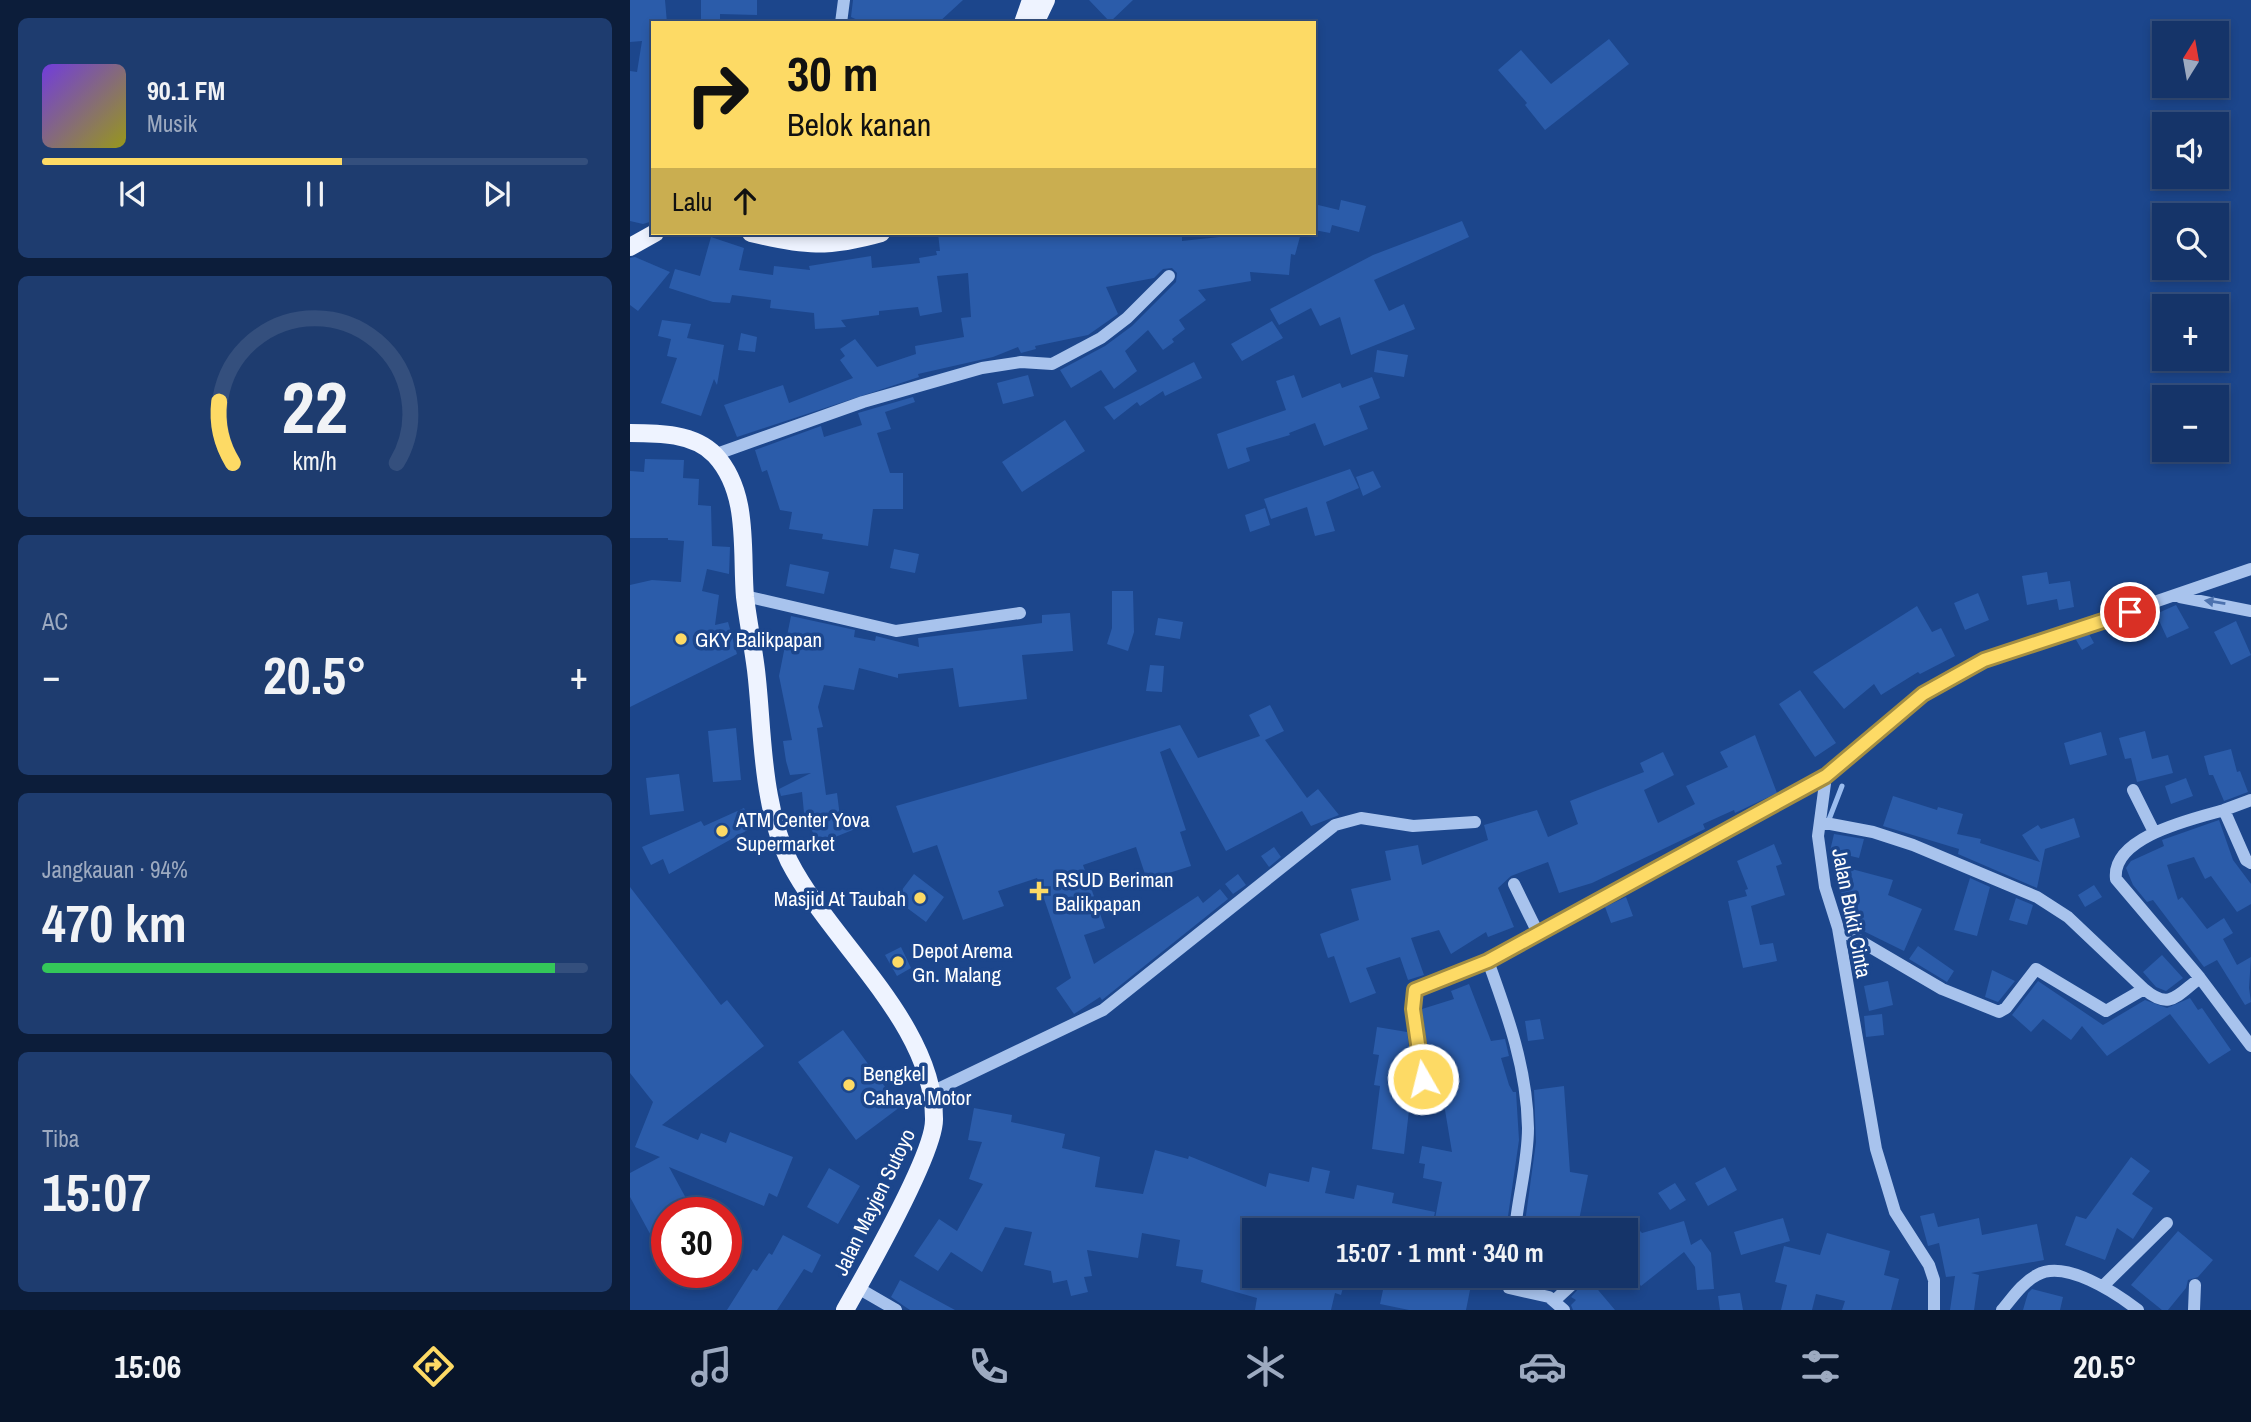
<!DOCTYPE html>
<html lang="id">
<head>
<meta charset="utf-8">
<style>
  body { margin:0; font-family:"Archivo Narrow",sans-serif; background:#1e3c6f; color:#f1f3f6; height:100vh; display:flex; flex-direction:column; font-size:26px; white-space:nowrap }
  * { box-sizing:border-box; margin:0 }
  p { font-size:23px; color:#9daac0 }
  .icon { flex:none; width:38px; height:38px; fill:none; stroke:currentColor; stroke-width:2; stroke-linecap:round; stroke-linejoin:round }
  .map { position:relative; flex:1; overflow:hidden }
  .panel { display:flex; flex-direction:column; gap:18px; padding:18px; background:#0c1d3a; width:630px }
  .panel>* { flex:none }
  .banner { position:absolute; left:21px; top:21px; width:665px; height:214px; border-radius:0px; box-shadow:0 4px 10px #0003,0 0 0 2px #344f7d; background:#fdda65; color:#111; overflow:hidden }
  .needle { width:46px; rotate:11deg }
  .controls { position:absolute; left:1522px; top:21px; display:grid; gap:14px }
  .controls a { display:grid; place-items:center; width:77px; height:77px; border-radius:0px; background:#153469; box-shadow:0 4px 10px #0003,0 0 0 2px #344f7d; font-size:35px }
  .speed { position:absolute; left:21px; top:1197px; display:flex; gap:14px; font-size:35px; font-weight:700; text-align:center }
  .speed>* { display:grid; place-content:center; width:91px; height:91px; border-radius:50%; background:#153469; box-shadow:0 4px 10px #0003,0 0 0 2px #344f7d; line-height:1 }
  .speed .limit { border:10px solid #d22; background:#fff; color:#111 }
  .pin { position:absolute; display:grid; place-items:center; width:60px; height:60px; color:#fff; margin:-30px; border:4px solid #fff; border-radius:50%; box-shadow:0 2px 7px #0007 }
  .me { position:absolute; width:77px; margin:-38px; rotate:352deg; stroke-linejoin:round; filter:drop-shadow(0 0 5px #0008) }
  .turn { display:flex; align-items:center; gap:24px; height:147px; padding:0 21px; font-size:32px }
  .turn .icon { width:91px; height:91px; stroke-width:2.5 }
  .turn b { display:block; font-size:49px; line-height:60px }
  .then { display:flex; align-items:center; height:66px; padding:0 21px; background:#0003; gap:14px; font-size:26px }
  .big { font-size:52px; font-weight:700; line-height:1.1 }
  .panel .tile { flex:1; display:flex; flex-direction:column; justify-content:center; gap:10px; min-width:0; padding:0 24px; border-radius:10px; background:#1e3c6f }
  .panel .dial { align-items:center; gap:0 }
  .dial svg { height:182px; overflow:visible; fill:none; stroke:#344f7d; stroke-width:7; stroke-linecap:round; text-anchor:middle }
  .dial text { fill:#f1f3f6; stroke:none }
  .song { display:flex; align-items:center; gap:21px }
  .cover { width:84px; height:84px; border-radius:10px; background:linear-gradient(135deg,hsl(260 70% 55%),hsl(60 70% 35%)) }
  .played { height:7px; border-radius:4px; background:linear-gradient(90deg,#fdda65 55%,#344f7d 55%) }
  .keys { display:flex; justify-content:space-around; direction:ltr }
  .heat { display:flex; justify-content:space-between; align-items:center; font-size:38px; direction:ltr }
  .charge { height:10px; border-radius:5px; background:linear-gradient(90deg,#34c759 94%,#344f7d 0) }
  .trip { position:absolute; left:612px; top:1218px; width:396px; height:70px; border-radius:0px; background:#153469; box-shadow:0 4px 10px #0003,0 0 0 2px #344f7d; font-weight:700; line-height:70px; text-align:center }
  .menu { display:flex; height:112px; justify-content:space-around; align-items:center; background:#08152a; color:#9daac0 }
  .menu .icon { width:49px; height:49px }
  .menu .selected { color:#fdda65 }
  .menu b { font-size:32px; color:#f1f3f6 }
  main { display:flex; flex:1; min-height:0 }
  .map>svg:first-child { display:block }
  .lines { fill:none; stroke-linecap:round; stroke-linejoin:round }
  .stream { stroke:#9bbdef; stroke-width:5 }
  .building { fill:#2b5caa }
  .minor { stroke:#a8c3ed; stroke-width:12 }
  .major { stroke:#eef3ff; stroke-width:18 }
  .oneway { fill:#4d72ae }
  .route-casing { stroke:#a48e42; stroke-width:18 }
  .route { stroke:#fdda65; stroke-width:12 }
  .poi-dot { fill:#fdda65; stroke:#1c468c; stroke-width:2.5 }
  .labels { text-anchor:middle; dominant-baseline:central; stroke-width:7; stroke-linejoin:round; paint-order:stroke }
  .poi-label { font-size:21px; fill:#fff; stroke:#1c468c; text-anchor:start }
  .street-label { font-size:21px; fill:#fff; stroke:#1c468c }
</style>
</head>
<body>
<main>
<section class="panel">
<div class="tile">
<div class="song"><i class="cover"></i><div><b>90.1 FM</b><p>Musik</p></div></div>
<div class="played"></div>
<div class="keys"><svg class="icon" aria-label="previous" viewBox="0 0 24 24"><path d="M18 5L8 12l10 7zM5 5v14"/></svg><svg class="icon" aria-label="pause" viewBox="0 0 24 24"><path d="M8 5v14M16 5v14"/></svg><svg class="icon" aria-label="next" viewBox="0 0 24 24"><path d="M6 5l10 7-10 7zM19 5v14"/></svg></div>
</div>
<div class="tile dial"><svg viewBox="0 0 100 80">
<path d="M14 69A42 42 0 1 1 86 69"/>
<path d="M14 69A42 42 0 0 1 8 42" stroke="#fdda65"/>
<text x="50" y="56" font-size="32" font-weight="700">22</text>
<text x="50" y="72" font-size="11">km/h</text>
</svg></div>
<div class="tile"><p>AC</p>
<div class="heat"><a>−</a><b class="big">20.5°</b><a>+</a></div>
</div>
<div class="tile"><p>Jangkauan · 94%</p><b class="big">470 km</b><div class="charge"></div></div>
<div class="tile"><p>Tiba</p><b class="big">15:07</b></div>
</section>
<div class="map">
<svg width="1621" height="1310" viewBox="0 0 1621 1310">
  <rect width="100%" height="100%" fill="#1c468c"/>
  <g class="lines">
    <path class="stream" d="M1198,822l14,-36"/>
  </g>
  <path class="building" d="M0,0h35l2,23h-14v198l-10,3 -13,-3v-150l7,1 5,-31 -12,1z
    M71,0h56v15l-37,-1v9h-19z
    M223,0h110l-25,23h-74l-13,-6z
    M459,0h44l-23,22z
    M979,39l20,25 -84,66 -20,-25 2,-2 -29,-33 23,-20 30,34z
    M711,200l25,6 -7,26 -27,-7 -2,8 -16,-3v-26l25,6z
    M832,221l7,16 -95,43 15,31 15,-7 11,25 -64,26 -11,-38 -20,9 -9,-18 -32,17 -9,-16 103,-54z
    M308,233h244v8l74,-8h45l-6,22 -4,-1 -2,21 -39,-3 1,9 -53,9 8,10 -27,20 6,9 -13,10 2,3 -11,8 -15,-20 -23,21 12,20 -23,18 -13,-19 -30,18 -11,-18 45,-24 27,-20 44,-44 1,-9 -5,-5 -9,1 -9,9 -48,9 12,27 -30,21 -53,11 1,3 -15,4 -3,-6 -25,10 -75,17 1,3 -182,60 -13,-32 59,-20 6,18 64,-25 -13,-18 5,-4 -5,-7 15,-10 22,28 39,-13 -1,-8 49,-9 -3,-19 10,-1 -3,-44 -31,3 5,36 -22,4 -2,-9 -39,4v4l-38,5 5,7 -31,2 -1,-16 -44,-5 1,-8 -39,-5 -2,8 -17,-1 -44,-14 6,-19 25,7 11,-39 33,11 -5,22 34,5 1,-9 36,4 -1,-4 62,-10 1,12 48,-5 -1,-5 18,-3 -1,-4h4z
    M5,257l35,15 -32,39 -8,-6v-47z
    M32,320l29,4 -4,14 37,7 -7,40 -3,-6 -13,37 -40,-13 16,-45 -10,-2 4,-17 -13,-3z
    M642,321l11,17 -41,23 -11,-17z
    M111,333l16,4 -2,15 -17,-2z
    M747,350l31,5 -4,22 -30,-5z
    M564,362l8,16 -37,18 -2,-5 -23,15 -3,-4 -23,18 -10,-13z
    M398,375l6,21 -31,8 -6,-21z
    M664,375l8,23 38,-15 2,5 30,-11 8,21 -21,8 9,23 -44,17 -9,-23 -26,10 1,2 -44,13 4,13 -22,8 -11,-35 69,-24 -10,-29z
    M283,397l2,5 -30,10 6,17 -14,4 13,40h13v36h-30l-5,37 -46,-7 1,-5 -34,-5 3,-17 -12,-2 -13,-40 -5,2 -7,-22 66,-24 3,11 38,-12 -4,-12z
    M435,420l20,31 -63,41 -20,-30z
    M15,459l39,1 -1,18 16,1 -1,26 13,1 1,40 18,1 -1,27 -22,-5 -5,22 17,4 -4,30 13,-3 9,32 -107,53v-122l22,-5 29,2 3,-41 -16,-1v-2h-38v-67l14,1z
    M720,469l9,19 -33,14 9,29 -20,5 -8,-29 -36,12 -7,-20z
    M743,471l8,16 -18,9 -7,-19z
    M635,508l5,17 -20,7 -5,-17z
    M264,549l25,5 -4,19 -25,-5z
    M160,564l39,8 -5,22 -38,-8z
    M1417,572l2,12 21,-3 4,26 -15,3 -2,-11 -30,6 -5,-29z
    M482,591h21l1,41 -6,19 -21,-7 5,-16z
    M1348,593l11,27 -24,10 -11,-27z
    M1546,605l13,23 -22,10 -11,-24z
    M1287,606l15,26 9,-4 14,28 -35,18 -2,-2 -37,23 -7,-11 -30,25 -31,-37z
    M440,613l3,38 -51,4 5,44 -68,8 -6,-39 -55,6v4l-39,-10 -5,22 -30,-5 -6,22 5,20 -6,1 9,67 11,-2 3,24 8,-3 7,15 -37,15 -14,-31 -2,-21 -21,4 -2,-7 32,-16 -21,2 -4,-14 -3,-20 9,-1 -13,-64 12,-60 64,14 -1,7 21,4 1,-5 43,11 -1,-9 124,-15v-8z
    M528,618l25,4 -3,17 -25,-4z
    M1606,621l15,34 -20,10 -17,-33z
    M1459,634l5,9 -12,7 -7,-12z
    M520,665l14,1 -2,26 -16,-1z
    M1170,690l36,53 -21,14 -36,-53z
    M640,705l14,26 -19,9 42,58 11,-9 21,26 -28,11 -9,-15 -76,40 -56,-103 -10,4 26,78 -6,2 11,34 -44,14 -11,-33 -53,18 22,63 -21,7 10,29 104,-68 5,7 17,-14 8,10 -126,101 -2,-3 -26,17 -18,-26 15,-10 -34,-100 -39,13 6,15 -41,14 -26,-75 -24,8 -17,-47 284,-81 18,33 62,-22 -11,-21z
    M106,728l5,52 -28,2 -5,-51z
    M1515,731l7,28 16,-4 5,18 -36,9 -6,-24 -6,1 -6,-21z
    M1471,732l6,23 -37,10 -6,-22z
    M1125,735l22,58 -42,20 -1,-3 -31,14 2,5 -113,54 -33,10 -11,-31 -37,14 -13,12 16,39 -26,10 -2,-5 -35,22 -12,-24 -28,8 13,37 -16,5 -8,-23 -34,11 10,25 -26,10 -16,-47 -6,2 -8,-24 39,-14 -8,-31 40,-9 -6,-29 33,-6 4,20 66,-25 -4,-15 53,-15 11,27 30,-13 -8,-23 74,-29 -4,-9 23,-11 11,23 -30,15 14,33 37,-19 -9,-18 42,-19 -8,-15z
    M1601,749l6,23 3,-1 8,21 -24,9 -11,-26h-4l-5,-19z
    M49,774l5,37 -34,4 -4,-37z
    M1556,778l7,18 -22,8 -6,-18z
    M1263,796l44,14 1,-3 25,7 -6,20 24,5 -1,4 60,19 -18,-27 16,-10 3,4 33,-11 6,19 -35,12 -8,39 -79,-34 1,-5 -76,-23z
    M114,808l9,19 -84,47 -6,-15 -12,6 -9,-18 59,-26 3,5z
    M1589,820l14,40 18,24v20l-14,8 -26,-36 -6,3 -11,-22 -27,8 11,35 4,-3 25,32 17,-11 9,15 -10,6 14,26 14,-8 -2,31 2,14 -6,3 -28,-45 -13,7 -51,-67 -6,2 -14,-17 -7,-17 5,-7 33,-15 -2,-6z
    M1204,834l30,5 -5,19 -29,-7z
    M1144,844l8,20 -6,2 9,29 -34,11 9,39 13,-2 4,18 -34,7 -15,-67 19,-5 -2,-6 3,-1 -11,-28z
    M644,847l7,10 -12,10 -8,-11z
    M1218,868l45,12 -5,15 34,14 -18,42 -59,-29 5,-22 -10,-3z
    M284,874l30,23 -18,25 -31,-23z
    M608,874l8,11 -13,9 -8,-10z
    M1340,878l20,9 -13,49 -23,-6z
    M1464,885l8,12 -17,10 -7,-12z
    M0,887l91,118 6,-5 37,46 -102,79 36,15 3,-7 25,10 4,-11 63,25 -16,40 -8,-4 -5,13 -95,-39 25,46h-27v52l-37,-68v-24l30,-16 -25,-10 18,-45 -23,-29z
    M996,897l7,19 -22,7 -6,-16z
    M1386,898l17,7 -6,20 -18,-5z
    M1288,946l36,25 -7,11 -38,-23z
    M271,947l10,21 -14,8 -12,-21z
    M1532,955l21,23 -17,13 -10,-4 -13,-15z
    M1362,970l23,11 -17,21 -13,-5z
    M1258,981l5,24 -24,6 -5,-25z
    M1408,981l65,44 42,-25 22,8 23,-10 8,12 4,-2 29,42 -22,14 -39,-50 -63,42 -25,-30 -11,14 -28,-21 -12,13 -19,-17z
    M839,984l22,57 14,-2 4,17 -8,2 8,27 4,7h3l3,48 -13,90h-28l-5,-4 -11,4 -28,-6 8,-42 -19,-4 2,-14 -6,-1 3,-17 30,6 -9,-54 -9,2 -12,-91 32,-10 -3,-8z
    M1252,1014l2,21 -18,2 -2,-21z
    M910,1019l4,20 -16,2 -3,-20z
    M747,1027l30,5 6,43 -9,79 -32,-5 8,-63 -6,-1 5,-30 -6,-1z
    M213,1030l57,77 -44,33 -58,-78z
    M934,1086l6,86 18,3 -11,55 -30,-5v5h-23l12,-88 -2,-52z
    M344,1108l38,7 -1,7 54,12 -3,14 38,9 -5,30 48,7 12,-44 33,9 1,-3 77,31 3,-14 40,9 3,-15 18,4 -5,22 29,6 3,-14 37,8 -2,10 43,9 -4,18h-26l-27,-7 -3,7h-69l-51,-11v57h184l32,9 -5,25h-57l-29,-6 3,-14 -39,-6 -3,11 -6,-2 -4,17h-76l2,-12 -56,-16 2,-12 -27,-4 4,-26 -38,-7 -4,25 -51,-8 5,26 -8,1 4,15 -17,4 -4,-16 -14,3 -2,-12 -27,-6 8,-33 -27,-5 -23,45 -31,-20 -13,19 -24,-15 25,-37 18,12 26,-47 -14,-5 13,-37 -14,-2z
    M1501,1157l19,14 -18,23 21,14 -20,31 -16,-11 -12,32 -40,-15 11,-29 10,3z
    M1095,1167l12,23 -29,16 -13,-23z
    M199,1168l31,18 -22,38 -31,-17z
    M1045,1183l11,17 -16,10 -12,-17z
    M1304,1213l4,14 41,-9 3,17 55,-11 7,36 -73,13 8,2 -5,35h-24l5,-34 -9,1 -7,-34 -11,3 -8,-30z
    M1153,1218l7,23 -49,14 -7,-23z
    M1054,1221l7,24 10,-6 10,14 3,36 -17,1 -2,-23 -11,-15 -43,34 -15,-19v-24l14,-12 2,2z
    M1548,1231l35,29 -15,17 -10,3 -2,8 -18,22h-6l-31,-25z
    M1197,1233l63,18 -6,24 15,4 -8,31h-49l3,-9 -29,-7 -4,16h-31l6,-25 -12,-3 9,-36 36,9z
    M153,1235l38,20 -9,18 -8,-4 -27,41h-50l26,-41 4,2 12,-18 3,2z
    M912,1276h26l-11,10z
    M960,1276h12l-9,8 22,26h-42l-2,-5 5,-5 -5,-3z
    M270,1280l18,10 37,20h-45l-6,-4 -13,-9z
    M1402,1289l31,8 -3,13h-37l5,-17z
    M1110,1293l3,17h-23l-2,-14z"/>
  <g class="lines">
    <path class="minor" d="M211,23l3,-23
      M84,455l149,-53 119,-34 39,-6 31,2 49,-26 26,-20 42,-42
      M115,596l151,35 124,-18
      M1550,597l71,14
      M1503,790l21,42
      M1594,810l27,-10
      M1190,822l53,10 40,13 124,52 31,20 76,72
      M1621,863l-5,-3 -22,-50c-32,9 -113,27 -108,69l84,99 51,68
      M884,884l24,49
      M1208,928l104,61 57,23 7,-4 30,-39 70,42 38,-22c26,22 33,6 56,-11
      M858,961c20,55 39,108 40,167 0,34 -10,69 -13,102
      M302,1092l171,-82 232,-185 26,-7 52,8 62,-4
      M796,1102l-13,-93 2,-19 73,-29 338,-185
      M996,1234l3,-3
      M880,1276l-1,12 40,9 15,13
      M1473,1286l64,-63
      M228,1288l38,22
      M924,1301l27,-25
      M1304,1310v-30l-5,-15 -34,-53 -19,-63 -38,-221 -13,-41 -7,-51 8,-60 97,-82 62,-34 266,-91
      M1372,1310c11,-13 20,-27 35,-35 28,-16 79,18 101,35
      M1564,1310l1,-25"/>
    <path class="major" d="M393,23l8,-23
      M405,23l11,-23
      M121,233c53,13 77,15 130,0
      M0,247l25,-14
      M0,433c28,0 64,0 85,22 35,38 26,95 30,142 3,24 8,49 11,73 5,42 5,84 13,126 4,23 10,44 20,65 42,82 146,163 145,259 0,34 -69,155 -89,190"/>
  </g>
  <defs><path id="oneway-solid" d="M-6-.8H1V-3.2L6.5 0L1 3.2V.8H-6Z" transform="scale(1.75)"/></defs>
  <use class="oneway" href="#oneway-solid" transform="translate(1585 602) rotate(-171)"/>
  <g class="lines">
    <g class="route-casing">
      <path id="route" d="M793,1079l-10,-70 2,-19 73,-29 338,-185 97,-82 61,-34 146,-48"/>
    </g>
    <use href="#route" class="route"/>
  </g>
  <g class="poi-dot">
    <circle cx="51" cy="639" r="7"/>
    <circle cx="92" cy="831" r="7"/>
    <path d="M405.5 880.5h7v7h7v7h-7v7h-7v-7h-7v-7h7z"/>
    <circle cx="290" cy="898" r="7"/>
    <circle cx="268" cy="962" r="7"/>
    <circle cx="219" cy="1085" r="7"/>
  </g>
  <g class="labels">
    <g class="poi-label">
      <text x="65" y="639">GKY Balikpapan</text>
      <text x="106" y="819">ATM Center Yova<tspan x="106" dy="24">Supermarket</tspan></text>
      <text x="425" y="879">RSUD Beriman<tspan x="425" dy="24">Balikpapan</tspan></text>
      <text x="276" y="898" text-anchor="end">Masjid At Taubah</text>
      <text x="282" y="950">Depot Arema<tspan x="282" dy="24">Gn. Malang</tspan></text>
      <text x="233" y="1073">Bengkel<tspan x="233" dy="24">Cahaya Motor</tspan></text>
    </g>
    <g class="street-label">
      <text transform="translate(1222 913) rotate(79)">Jalan Bukit Cinta</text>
      <text transform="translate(244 1202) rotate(-64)">Jalan Mayjen Sutoyo</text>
    </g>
  </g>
</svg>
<div class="controls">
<a><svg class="needle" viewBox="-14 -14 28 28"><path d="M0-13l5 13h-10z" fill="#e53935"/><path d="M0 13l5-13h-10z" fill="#9daac0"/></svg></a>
<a><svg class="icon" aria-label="sound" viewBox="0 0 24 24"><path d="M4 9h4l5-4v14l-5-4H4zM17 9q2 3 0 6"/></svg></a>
<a><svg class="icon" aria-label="search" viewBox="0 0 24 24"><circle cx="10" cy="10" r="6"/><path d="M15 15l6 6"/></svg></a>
<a>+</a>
<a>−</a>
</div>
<div class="speed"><div class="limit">30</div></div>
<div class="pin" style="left:1500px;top:612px;background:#d93025"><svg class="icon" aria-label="arrive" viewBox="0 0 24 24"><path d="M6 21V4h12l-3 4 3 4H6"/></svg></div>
<svg class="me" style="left:793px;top:1079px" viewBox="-20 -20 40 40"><circle r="17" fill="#fdda65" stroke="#fff" stroke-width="3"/><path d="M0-11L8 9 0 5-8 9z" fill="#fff"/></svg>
<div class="trip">15:07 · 1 mnt · 340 m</div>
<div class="banner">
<div class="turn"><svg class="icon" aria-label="right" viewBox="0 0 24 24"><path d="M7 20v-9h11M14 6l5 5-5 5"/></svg><div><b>30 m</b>Belok kanan</div></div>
<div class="then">Lalu<svg class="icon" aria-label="ahead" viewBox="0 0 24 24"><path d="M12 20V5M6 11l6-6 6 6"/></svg></div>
</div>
</div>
</main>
<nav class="menu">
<b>15:06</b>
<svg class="icon selected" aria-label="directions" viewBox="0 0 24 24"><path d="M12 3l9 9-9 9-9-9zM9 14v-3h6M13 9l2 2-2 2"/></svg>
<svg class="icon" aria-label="music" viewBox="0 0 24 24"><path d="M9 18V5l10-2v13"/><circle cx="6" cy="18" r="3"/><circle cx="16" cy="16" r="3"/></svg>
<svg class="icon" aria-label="phone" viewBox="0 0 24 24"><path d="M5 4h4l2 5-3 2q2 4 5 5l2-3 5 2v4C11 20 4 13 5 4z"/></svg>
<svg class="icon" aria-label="climate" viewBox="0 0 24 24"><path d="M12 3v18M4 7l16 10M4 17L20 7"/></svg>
<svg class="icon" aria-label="car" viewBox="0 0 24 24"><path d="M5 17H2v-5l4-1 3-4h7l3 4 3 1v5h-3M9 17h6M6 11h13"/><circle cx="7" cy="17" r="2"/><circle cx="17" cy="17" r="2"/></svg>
<svg class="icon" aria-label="filters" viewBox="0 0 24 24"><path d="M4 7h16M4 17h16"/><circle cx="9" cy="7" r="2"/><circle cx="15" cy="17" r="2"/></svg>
<b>20.5°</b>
</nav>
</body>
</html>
